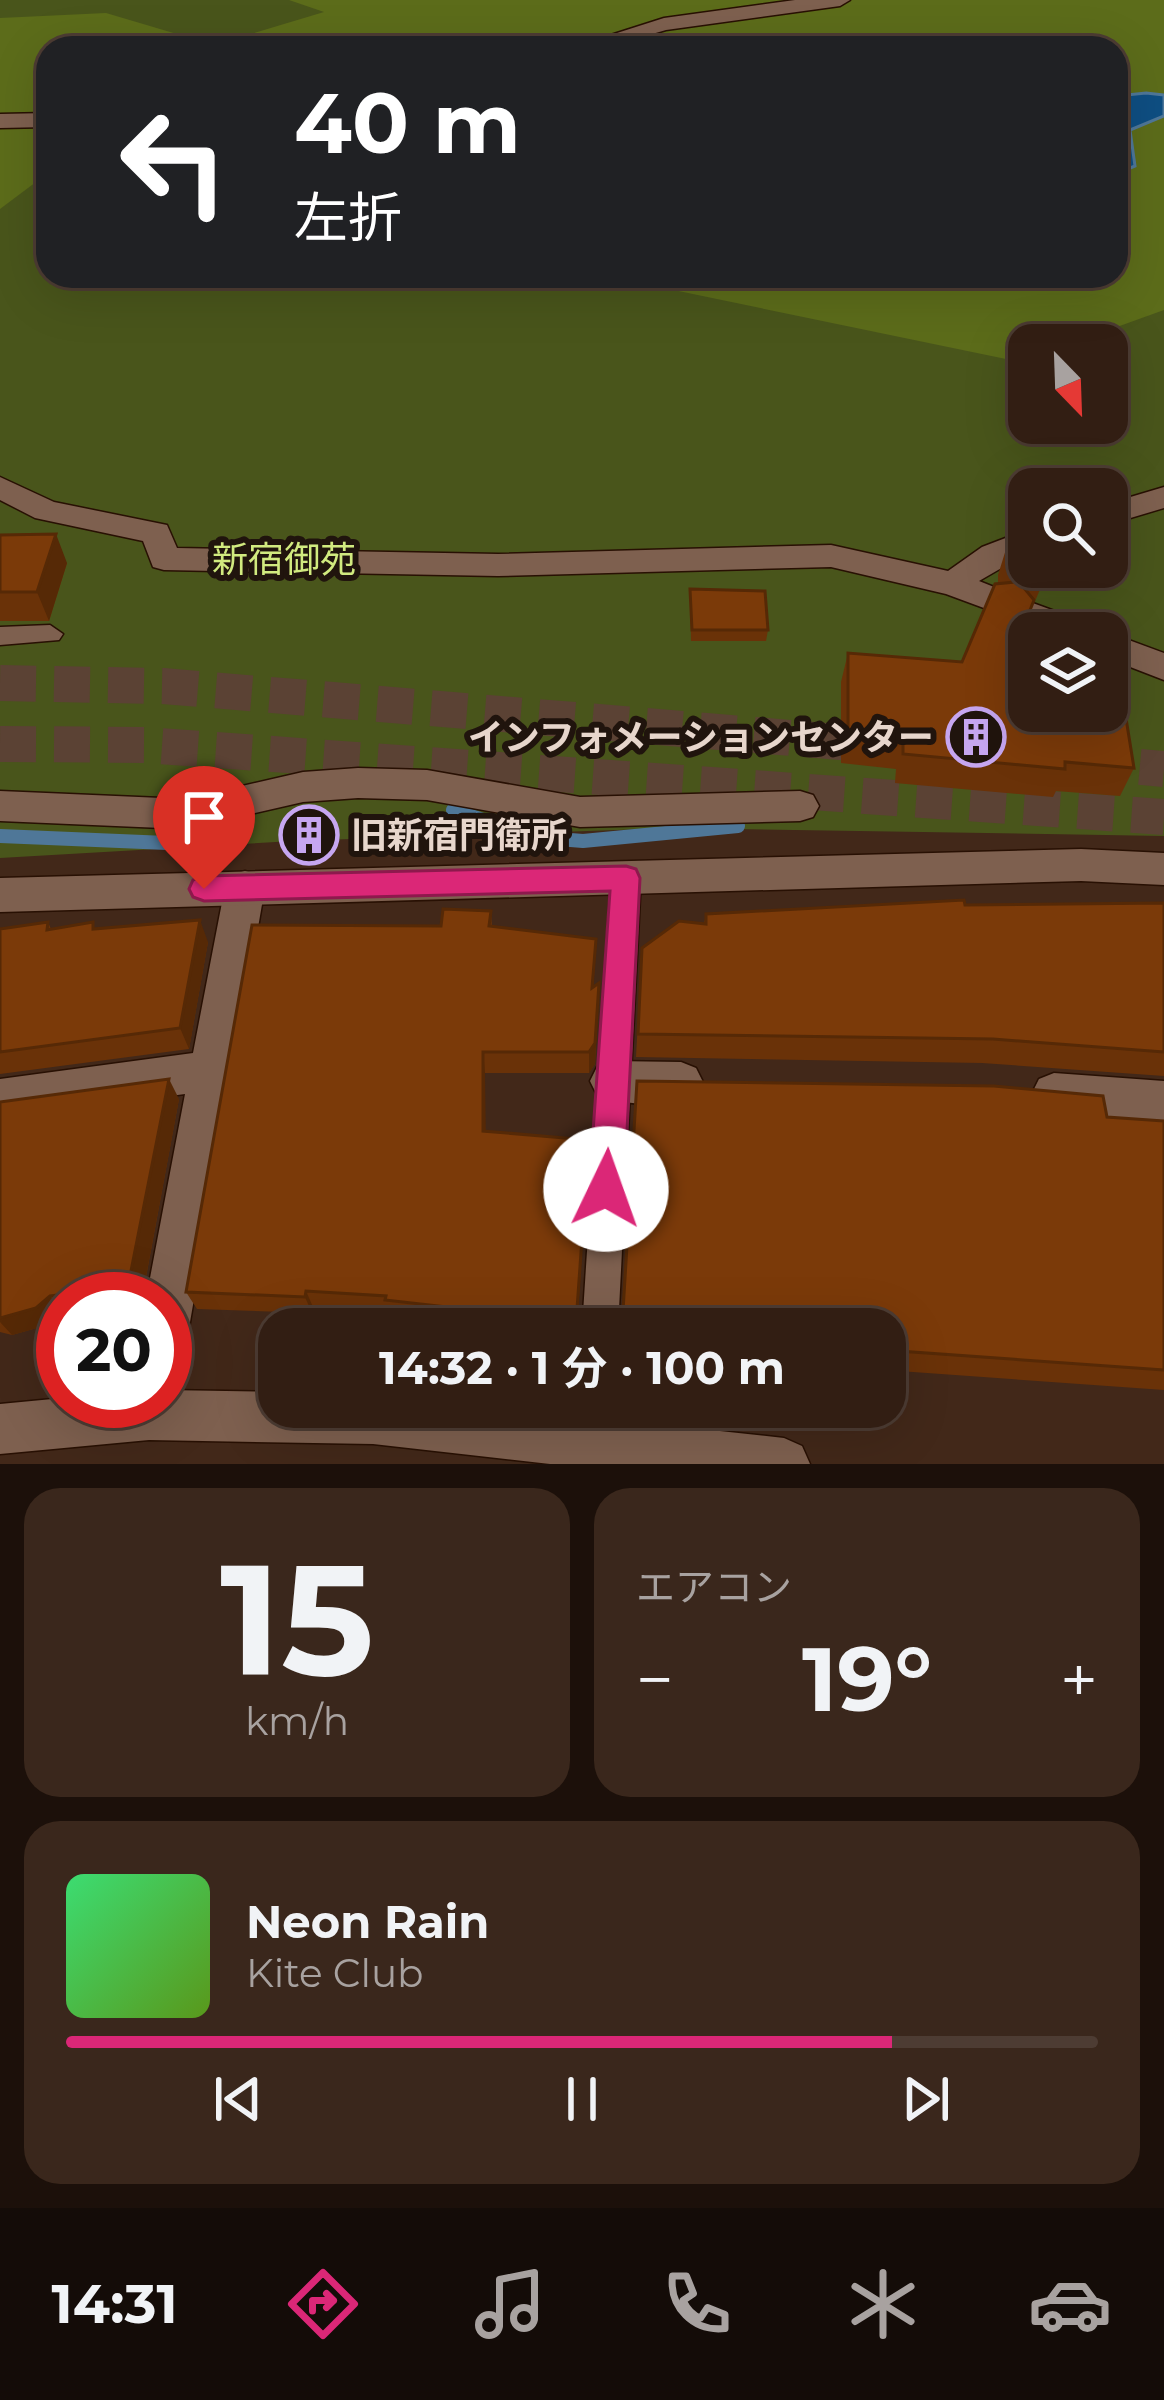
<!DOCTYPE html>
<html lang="ja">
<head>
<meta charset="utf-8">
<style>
  body { margin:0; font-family:Montserrat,"Noto Sans JP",sans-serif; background:#3a271c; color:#f1f3f6; height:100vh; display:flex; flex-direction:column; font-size:45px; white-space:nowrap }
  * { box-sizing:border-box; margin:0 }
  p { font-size:39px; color:#a8a2a0 }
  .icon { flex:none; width:66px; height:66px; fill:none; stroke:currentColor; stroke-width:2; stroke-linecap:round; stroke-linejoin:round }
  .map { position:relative; height:1464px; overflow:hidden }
  .sheet { display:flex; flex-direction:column; gap:24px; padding:24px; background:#1c100a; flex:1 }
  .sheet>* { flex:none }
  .hud { position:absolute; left:36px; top:36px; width:1092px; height:252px; border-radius:36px; box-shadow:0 12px 48px #0002,0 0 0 3px #4d3c33; background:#202124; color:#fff; overflow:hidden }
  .needle { width:78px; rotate:157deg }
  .tools { position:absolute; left:1008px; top:324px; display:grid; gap:24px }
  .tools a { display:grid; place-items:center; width:120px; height:120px; border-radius:24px; background:#321e13; box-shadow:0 12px 48px #0002,0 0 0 3px #4d3c33; font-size:60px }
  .speed { position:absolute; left:36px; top:1272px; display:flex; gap:24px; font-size:60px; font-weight:700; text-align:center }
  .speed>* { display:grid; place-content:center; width:156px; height:156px; border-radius:50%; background:#321e13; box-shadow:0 12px 48px #0002,0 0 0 3px #4d3c33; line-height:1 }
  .speed .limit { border:18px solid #d22; background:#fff; color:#111 }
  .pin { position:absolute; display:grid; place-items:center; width:102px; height:102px; color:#fff; margin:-123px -51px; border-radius:50% 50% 50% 0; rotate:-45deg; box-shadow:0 0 12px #0007 }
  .pin .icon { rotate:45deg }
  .me { position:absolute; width:132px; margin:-66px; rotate:3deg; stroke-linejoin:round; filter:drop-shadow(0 0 9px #0008) }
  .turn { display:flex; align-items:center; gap:42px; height:252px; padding:0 60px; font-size:54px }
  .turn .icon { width:156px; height:156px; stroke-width:2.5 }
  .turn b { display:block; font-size:84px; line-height:102px }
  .big { font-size:90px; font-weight:700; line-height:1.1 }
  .sheet .widget { flex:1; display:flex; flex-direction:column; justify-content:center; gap:18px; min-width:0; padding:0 42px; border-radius:36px; background:#3a271c }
  .sheet .dial { align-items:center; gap:0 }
  .dial b { font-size:156px; line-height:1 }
  .song { display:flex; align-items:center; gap:36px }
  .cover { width:144px; height:144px; border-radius:18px; background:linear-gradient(135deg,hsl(140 70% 55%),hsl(90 70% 35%)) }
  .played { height:12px; border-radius:6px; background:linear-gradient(90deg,#db2777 80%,#4d3c33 80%) }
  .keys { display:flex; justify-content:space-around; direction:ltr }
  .heat { display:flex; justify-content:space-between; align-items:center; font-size:66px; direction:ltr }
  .sheet .tiles { flex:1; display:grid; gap:24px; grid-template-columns:1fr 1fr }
  .widget:last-child { grid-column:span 2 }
  .trip { position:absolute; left:258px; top:1308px; width:648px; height:120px; border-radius:36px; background:#321e13; box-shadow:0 12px 48px #0002,0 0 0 3px #4d3c33; font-weight:700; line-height:120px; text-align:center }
  .menu { display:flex; height:192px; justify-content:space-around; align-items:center; background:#140c08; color:#a8a2a0 }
  .menu .icon { width:84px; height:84px }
  .menu .selected { color:#db2777 }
  .menu b { font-size:54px; color:#f1f3f6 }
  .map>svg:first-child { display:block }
  .green { fill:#49551b; fill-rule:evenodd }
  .forest { fill:#5c6c1a }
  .water { fill:#0e4e82; stroke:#4f7798; stroke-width:3 }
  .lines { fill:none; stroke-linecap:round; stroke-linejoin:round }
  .stream { stroke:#4f7798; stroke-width:14 }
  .trunk-tunnel { stroke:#5b4234; stroke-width:36; stroke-dasharray:36 18; stroke-linecap:butt }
  .service-casing { stroke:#281003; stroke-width:3 }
  .pedestrian-casing { stroke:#281003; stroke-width:3 }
  .minor-casing { stroke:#281003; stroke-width:3 }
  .tertiary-casing { stroke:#281003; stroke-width:3 }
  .service { fill:#7e604f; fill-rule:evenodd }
  .pedestrian { fill:#7e604f; fill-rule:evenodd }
  .minor { fill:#7e604f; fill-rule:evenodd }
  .tertiary { fill:#7e604f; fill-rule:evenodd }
  .wall { fill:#6a3208 }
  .shaded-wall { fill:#562906 }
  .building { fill:#7b3a09; stroke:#562906; stroke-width:3 }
  .route { fill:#db2777; stroke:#8e194d; stroke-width:3 }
  .labels { text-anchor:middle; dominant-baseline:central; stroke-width:12; stroke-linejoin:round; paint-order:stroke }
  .park-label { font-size:36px; fill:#d1ea7f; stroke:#20140d }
  .poi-label { font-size:36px; font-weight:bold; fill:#e7d6cc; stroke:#20140d; text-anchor:end }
</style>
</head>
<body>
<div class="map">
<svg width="1164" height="1464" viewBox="0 0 1164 1464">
  <rect width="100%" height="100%" fill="#422819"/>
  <path class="green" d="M0,0h1164v836l-489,-8 -382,13 -293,17zM48,48h1068v228h-1068zM1029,345h78v78h-78zM1029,489h78v78h-78zM1029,633h78v78h-78z"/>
  <path class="forest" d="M289,0h875v310l-97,35h-38v14l-9,3 -414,-86h510v-228h-1068v125l-48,36v-191l106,-5 108,32 110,-33z"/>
  <path class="water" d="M1146,93l18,2v21l-34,14 5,36 -19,8v-78z"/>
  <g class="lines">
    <path class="stream" d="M453,810l80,27 50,4 155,-15
      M0,836l167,7"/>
    <path class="trunk-tunnel" d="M0,683l163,3 725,60
      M0,744l145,1 1019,72
      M1086,762l78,7"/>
    <g class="service-casing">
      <path id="service" d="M50,625l13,9 -4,6 -59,5v-18z
        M626,866l10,3 5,9 -23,451h-36l29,-451 5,-9z
        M576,1407h38l-8,50 -14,5 -14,-5 -5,-14z"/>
    </g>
    <g class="pedestrian-casing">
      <path id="pedestrian" d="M795,0h55l-10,6 -174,24 -62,18h-34l94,-30z
        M48,113v14l-48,1v-14z
        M0,477l54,25 113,23 10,23 321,6 333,-9 117,26 34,-24 47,-18v23l-50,29 25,10 5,8 -5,8 -12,4 -46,-17 -115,-27 -333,9 -334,-6 -11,-3 -10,-26 -108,-23 -35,-18z
        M1164,487v21l-57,17v-21z
        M1030,602l60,22 5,9c-27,0 -65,6 -82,-19l5,-8z
        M1107,632l57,21v27l-57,-22v-25h-5z
        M358,768l69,2 153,27 220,-6 13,4 6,11 -6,11 -13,4 -220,6 -153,-27 -69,-2 -55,4 -118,27 -185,-8v-30l185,8 118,-27z"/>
    </g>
    <g class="minor-casing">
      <path id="minor" d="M245,871l14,4 6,12 -76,441 -7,17 -17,7v-53h-19l39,-205 -185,25v-40l193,-26 32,-166 6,-12z
        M612,1061l69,1 15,6 7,14 -7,14c-27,11 -72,10 -99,-1l-7,-14 7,-14z
        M1054,1073l110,8v42l-110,-10 -15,-6 -7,-14 7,-14z"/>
    </g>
    <g class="tertiary-casing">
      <path id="tertiary" d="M1081,849l83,4v32l-83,-4 -1081,31v-34z
        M165,1390l114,2v15h218l287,31 18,8 8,18h-260l-177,-20 -224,-4 -149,14v-50l63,-6 102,3z"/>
    </g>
    <use href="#service" class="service"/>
    <use href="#pedestrian" class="pedestrian"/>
    <use href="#minor" class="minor"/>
    <use href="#tertiary" class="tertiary"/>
  </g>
  <path class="wall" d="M0,535l67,28 -18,58h-49z
    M1007,546l22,21h20l-13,32 -2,1 -25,66 125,102 -14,28 -64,-5 -3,6 -158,-14 1,-14 -55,-6v-81l7,-29 114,9 36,-78v-9z
    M690,589l78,41 -2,11h-75z
    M1164,903v173l-182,-13 -346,-6 6,-109 62,-24 2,-10 259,-9z
    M491,911l1,16 103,34 -2,26 6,-4 -1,22 -3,59 -6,9h-104v58l104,9 -12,189h-110v-4l-76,-9 -2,-4 -76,-5 -1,6 -115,-4 -11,-17z
    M48,922l3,7h45l112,13 -19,107 -189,25v-145z
    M637,1081l527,40v269l-279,-20v-41h-263z
    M179,1099l-37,200h-79v15l-12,10 -39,11 -12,-3v-230z"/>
  <path class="shaded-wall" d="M56,534l11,29 -18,58 -12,-29z
    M200,920l8,22 -19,107 -9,-21z
    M599,983l-4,81 -6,9v-21z
    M483,1052l2,21 1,77 -3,-19z
    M169,1079l10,20 -37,199 -13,-17z
    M306,1291l7,16 -1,6 -7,-16z
    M50,1296l13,16 -12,12 -39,11 -12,-13v-4z"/>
  <path class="building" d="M56,534l-19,58h-37v-57z
    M1026,535h3v32h18l-1,3 -20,2 -7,10 15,18 -26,66 21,2v43h78v-37l12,1 15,93 -69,-6v7l-162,-15v-14l-55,-5v-82l114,9 33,-78 20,-2 8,-10 -6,-13 -10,-5v-8z
    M690,589l75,2 3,39h-76z
    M964,900l1,5 199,-2v149l-171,-13 -355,-5 4,-86 37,-27 27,3v-10z
    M443,909l48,2 -2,15 107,13 -4,49 7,-5 -4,60 -6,9h-106v79l106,9 -13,183 -112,-10 1,-4 -80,-9 1,-4 -80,-5 -1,6 -119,-5 66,-367 189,1z
    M200,920l-20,108 -180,24v-123l48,-7 -1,8 46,-8v7z
    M169,1079l-40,202 4,5 -83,10 -14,12 -36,10v-216z
    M637,1081l357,5 109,10 4,21 57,4v249l-279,-20v-21h-81l-181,-18z"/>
  <path class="route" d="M626,866l10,3 4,9 -16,311 -5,12 -13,5 -12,-5 -5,-12 21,-298 -406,10 -11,-4 -4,-8 4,-9 11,-4z"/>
  <defs>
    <g id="building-ring" transform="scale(3)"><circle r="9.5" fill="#20140d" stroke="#c6a6f0" stroke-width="1.5"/><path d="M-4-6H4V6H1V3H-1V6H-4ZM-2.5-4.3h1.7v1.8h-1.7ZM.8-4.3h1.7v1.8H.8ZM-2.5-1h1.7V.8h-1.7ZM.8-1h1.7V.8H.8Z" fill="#c6a6f0"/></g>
  </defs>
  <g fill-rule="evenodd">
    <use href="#building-ring" x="976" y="737"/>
    <use href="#building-ring" x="309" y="835"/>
  </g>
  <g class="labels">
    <g class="park-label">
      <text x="284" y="559">新宿御苑</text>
    </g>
    <g class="poi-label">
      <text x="934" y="737">インフォメーションセンター</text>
      <text x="351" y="835" text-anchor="start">旧新宿門衛所</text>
    </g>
  </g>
</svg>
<div class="tools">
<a><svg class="needle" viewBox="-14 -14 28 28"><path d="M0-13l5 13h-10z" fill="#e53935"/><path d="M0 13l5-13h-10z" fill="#a8a2a0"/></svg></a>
<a><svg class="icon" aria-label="search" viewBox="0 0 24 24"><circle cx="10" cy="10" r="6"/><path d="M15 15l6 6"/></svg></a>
<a><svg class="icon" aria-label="layers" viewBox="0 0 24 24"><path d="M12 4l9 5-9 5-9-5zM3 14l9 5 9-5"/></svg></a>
</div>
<div class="speed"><div class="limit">20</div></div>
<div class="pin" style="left:204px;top:889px;background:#d93025"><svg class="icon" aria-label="arrive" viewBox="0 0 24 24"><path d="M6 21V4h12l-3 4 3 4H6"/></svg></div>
<svg class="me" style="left:606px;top:1189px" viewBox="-20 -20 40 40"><circle r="19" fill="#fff"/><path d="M0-13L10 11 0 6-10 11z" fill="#db2777"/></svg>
<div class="trip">14:32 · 1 分 · 100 m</div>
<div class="hud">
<div class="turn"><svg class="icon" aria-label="left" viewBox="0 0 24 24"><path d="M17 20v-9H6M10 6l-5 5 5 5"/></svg><div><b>40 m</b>左折</div></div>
</div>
</div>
<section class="sheet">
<div class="tiles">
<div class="widget dial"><b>15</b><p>km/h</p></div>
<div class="widget"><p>エアコン</p>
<div class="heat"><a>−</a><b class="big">19°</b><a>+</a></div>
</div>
<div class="widget">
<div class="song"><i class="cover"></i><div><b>Neon Rain</b><p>Kite Club</p></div></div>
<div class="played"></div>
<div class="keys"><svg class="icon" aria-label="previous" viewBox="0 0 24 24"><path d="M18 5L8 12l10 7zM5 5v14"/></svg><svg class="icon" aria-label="pause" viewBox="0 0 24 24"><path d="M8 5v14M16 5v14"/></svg><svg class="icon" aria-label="next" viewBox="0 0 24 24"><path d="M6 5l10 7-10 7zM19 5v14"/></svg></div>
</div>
</div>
</section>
<nav class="menu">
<b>14:31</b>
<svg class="icon selected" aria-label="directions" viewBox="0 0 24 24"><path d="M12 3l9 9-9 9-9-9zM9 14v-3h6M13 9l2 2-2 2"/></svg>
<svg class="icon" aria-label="music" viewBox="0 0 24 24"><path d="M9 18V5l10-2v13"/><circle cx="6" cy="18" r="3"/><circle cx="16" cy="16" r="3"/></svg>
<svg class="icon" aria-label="phone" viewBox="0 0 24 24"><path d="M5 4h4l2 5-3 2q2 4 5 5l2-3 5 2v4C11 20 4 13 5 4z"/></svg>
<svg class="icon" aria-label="climate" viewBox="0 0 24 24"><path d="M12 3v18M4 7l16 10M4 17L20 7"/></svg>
<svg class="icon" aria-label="car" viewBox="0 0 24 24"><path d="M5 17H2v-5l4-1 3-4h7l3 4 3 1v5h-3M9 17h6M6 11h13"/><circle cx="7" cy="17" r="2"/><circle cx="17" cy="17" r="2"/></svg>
</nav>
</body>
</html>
